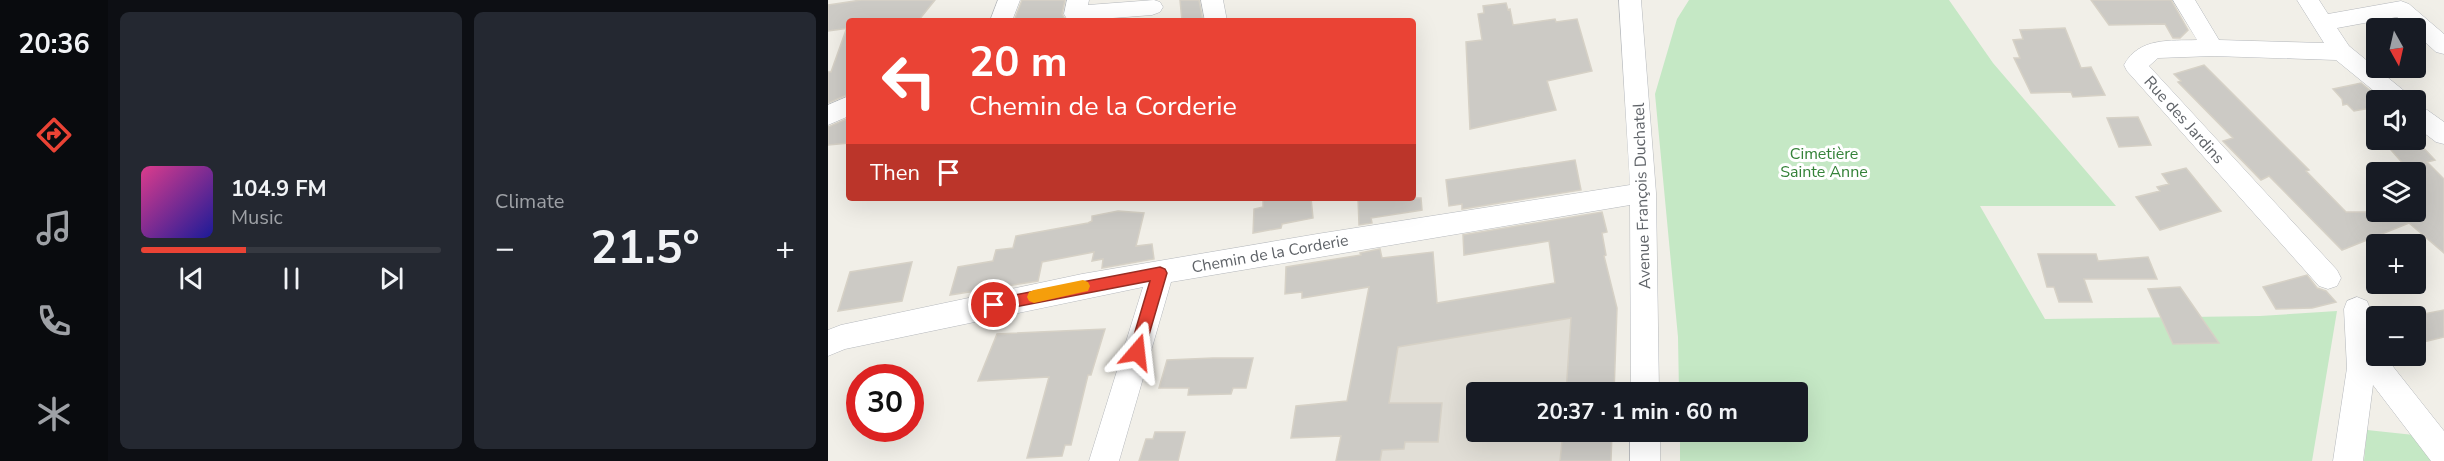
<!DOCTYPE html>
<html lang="en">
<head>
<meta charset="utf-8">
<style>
  body { margin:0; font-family:"Nunito Sans",sans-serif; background:#242831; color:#f1f3f6; height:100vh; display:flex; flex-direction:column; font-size:22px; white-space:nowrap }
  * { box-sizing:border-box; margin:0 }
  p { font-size:20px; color:#9ea1a6 }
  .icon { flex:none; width:33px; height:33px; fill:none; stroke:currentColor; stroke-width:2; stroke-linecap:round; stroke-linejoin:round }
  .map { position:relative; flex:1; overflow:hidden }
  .drawer { display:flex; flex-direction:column; gap:12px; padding:12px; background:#0d0f14; width:720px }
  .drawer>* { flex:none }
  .hud { position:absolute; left:18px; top:18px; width:570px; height:183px; border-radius:6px; box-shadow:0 6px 24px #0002; background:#ea4335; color:#fff; overflow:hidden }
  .needle { width:39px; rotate:172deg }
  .tools { position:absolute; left:1538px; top:18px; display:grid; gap:12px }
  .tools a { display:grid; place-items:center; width:60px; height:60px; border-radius:6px; background:#171b24; box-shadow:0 6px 24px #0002; font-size:30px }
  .speed { position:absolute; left:18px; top:364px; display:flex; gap:12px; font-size:30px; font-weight:700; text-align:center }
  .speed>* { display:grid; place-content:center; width:78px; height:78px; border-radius:50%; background:#171b24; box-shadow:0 6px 24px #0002; line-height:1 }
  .speed .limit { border:9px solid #d22; background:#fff; color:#111 }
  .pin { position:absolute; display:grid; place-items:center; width:51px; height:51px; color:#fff; margin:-26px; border:3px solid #fff; border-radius:50%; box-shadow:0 2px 6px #0007 }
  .me { position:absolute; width:66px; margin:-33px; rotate:17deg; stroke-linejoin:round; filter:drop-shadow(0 0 4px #0008) }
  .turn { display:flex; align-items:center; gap:21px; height:126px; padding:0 24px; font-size:27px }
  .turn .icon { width:78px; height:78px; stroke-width:2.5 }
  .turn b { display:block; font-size:42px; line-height:51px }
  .then { display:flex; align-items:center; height:57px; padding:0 24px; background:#0003; gap:12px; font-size:22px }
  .big { font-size:45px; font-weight:700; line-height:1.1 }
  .drawer .tile { flex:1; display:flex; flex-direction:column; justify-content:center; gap:9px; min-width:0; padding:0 21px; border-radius:9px; background:#242831 }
  .song { display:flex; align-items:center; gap:18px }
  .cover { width:72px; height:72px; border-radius:9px; background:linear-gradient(135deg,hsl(330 70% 55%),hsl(240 70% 35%)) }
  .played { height:6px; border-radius:3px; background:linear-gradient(90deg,#ea4335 35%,#363941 35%) }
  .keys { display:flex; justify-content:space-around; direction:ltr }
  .heat { display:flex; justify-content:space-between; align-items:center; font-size:33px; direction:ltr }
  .drawer .tiles { flex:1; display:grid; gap:12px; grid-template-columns:repeat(2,1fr) }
  .trip { position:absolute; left:638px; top:382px; width:342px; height:60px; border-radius:6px; background:#171b24; box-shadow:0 6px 24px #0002; font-weight:700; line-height:60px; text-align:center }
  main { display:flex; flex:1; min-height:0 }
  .tab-bar { display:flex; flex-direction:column; width:108px; justify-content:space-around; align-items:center; background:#090b0e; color:#9ea1a6 }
  .tab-bar .icon { width:42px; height:42px }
  .tab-bar .active { color:#ea4335 }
  .tab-bar b { font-size:27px; color:#f1f3f6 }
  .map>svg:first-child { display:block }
  .education { fill:#e1ded6 }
  .green { fill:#c5e8c5 }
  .building { fill:#cccac5; stroke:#d6d1c6; stroke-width:1.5 }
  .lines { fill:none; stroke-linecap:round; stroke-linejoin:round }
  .minor-casing { stroke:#b5b8bc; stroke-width:1 }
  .minor { fill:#fff; fill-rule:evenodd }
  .route { fill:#ea4335; stroke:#982c22; stroke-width:1.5 }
  .slow { fill:#f59e0b }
  .labels { text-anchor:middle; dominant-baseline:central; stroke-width:6; stroke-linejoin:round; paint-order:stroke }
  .street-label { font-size:16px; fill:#5f6368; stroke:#fff }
  .park-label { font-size:16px; fill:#348238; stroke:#fff }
</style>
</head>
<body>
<main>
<nav class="tab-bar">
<b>20:36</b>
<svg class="icon active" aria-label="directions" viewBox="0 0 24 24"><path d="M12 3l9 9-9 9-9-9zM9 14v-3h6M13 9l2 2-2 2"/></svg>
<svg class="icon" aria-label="music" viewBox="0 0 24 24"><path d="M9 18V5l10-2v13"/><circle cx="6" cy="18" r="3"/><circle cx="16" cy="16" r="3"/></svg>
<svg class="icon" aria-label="phone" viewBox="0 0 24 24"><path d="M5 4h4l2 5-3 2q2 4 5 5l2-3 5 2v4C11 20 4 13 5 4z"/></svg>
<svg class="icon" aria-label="climate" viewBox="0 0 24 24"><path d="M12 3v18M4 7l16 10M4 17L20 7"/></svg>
</nav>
<section class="drawer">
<div class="tiles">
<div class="tile">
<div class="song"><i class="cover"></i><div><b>104.9 FM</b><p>Music</p></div></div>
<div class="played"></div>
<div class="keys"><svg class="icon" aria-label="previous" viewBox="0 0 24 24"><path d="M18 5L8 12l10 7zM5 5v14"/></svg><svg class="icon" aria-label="pause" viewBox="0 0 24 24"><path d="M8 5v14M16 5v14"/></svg><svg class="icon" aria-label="next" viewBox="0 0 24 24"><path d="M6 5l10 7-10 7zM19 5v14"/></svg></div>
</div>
<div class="tile"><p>Climate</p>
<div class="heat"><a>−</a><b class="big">21.5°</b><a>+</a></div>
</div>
</div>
</section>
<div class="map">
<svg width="1616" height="461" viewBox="0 0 1616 461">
  <rect width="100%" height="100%" fill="#f1efe8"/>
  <path class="education" d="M743,318l-5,75h-90v39h87l-3,29h-180l3,-19 4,8 17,-1 1,-7 33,-1 4,-38h-53l9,-56z"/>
  <path class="green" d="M861,0h260l44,63 123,143h-136l65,113 215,-3 77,-5 -25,150h-632v-29h117v-39h-118l-1,-56 -23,-243 22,-75z
    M1539,430l47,5 19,26h-69z"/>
  <path class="building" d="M33,0h74l-17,21h-69v7l-21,3v-26z
    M194,0h43l-3,14 4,7h-52z
    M352,0h19l4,21h-21z
    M1263,0h80l17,30 -8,8h-7l-8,-14 -56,1z
    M678,3l2,7 2,-1 3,16 42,-6 1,3 21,-3 15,52 -45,10 9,29 -86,19 -4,-87 16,-2 -4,-26 6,-1 -1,-7z
    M1237,28l16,40 10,-1 14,28 -32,2 -2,-5 -40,1 -17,-35h6l-7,-18 10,-1 -3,-9z
    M18,30l3,1v63l-21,9v-31h3z
    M1376,65l105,105 -3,1 40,41h69v-47l-8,3 -16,-18 27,-8 17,18 -8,2 17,17v74l-35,-30 -67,27 -73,-74 -8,4 -38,-39 10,-3 -55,-56 3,-1 -7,-7z
    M1533,83l19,16 -4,1v7l-22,4 -7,-7 -4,1 -1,-6 -9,-10z
    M1310,117l13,28 -32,2 -12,-29z
    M21,118v25l-21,2v-18z
    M747,160l6,30 -119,19v-5l-13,2 -3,-26z
    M1358,168l35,43 -61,19 -24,-33 24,-6 -3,-4 12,-3 -7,-10z
    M435,198h48l2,20 -31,6 -1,4 -28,5 1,-24 9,-2z
    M530,198h63l1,12 -51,8 1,5 -13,2z
    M290,211l26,2 -8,33 16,-2 2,15 -52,9 1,-9 -11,2 2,-9 -52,10 -4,19 -88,14 8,-28 35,-6 3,-11 17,-2 3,-12 72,-13 4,-2v-5z
    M774,212l5,20 -5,1 4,22 -2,1 13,52 -3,85h-48l5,-75 -173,29 -9,56h53l-4,39h-33l-1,7 -22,1 -2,11h-44l5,-25 -50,2 5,-32 51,-5 22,-114 -67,11v-6l-17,2 1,-27 75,-12 -1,-2 20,-4 2,9 51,-6 4,51 118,-20 -6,-42 -85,14 -1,-20z
    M1210,254h58l2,7 50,-4 9,22h-73l8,23h-33l-5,-15h-7z
    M84,262l-10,39 -64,10 12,-39z
    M1479,275l10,13 9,3 10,11 -24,6 -36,1 -13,-22z
    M1352,287l39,56 -46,1 -25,-55z
    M1616,310v27l-29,7 -2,-28z
    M277,329l-14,46h-3l-17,70h-6l-3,11 -35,2 22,-81 -71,4 19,-47z
    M385,358h40l-7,30h-13l-2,6 -43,1 1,-7h-30l8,-28z
    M327,432h30l-7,29h-39l7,-22h7z
    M735,432h49l-1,29h-51z"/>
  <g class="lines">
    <g class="minor-casing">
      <path id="minor" d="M170,0h22l-8,21h-22z
        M239,0h22l-1,5 66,-5 6,2 3,5 -3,5 -8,3 -79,6 -6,-2 -3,-5z
        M373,0h22l4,21h-22z
        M791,0h22l15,193 3,200h-28l-1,-188 -459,77 -52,179h-30l54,-174 -298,62 -17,7v-26l13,-5 241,-51 235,-40 313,-49z
        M1345,0h22l24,40 105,3 -27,-43h22l9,14 73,-13 8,3 35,30v20l-8,-2 -21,-19v-5h-5l-13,-11 -60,11 12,18 59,48 3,6h-26l-49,-40 -123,-4 -55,2 -9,8 188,204 4,8 -4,8 -9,3 -9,-3 -192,-215 -3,-6c15,-28 46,-24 73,-25z
        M21,96v20l-21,9v-20z
        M1587,104l8,3 21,15v22l-8,-2 -21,-16z
        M1529,297l10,4 3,8 4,49 17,6 53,67v30h-13l-58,-76 -10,76h-30l14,-93 -3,-59 3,-8z
        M802,432h30v29h-30z"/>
    </g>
    <use href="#minor" class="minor"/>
  </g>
  <path class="route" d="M332,267l5,2 2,4 -23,79 -2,5 -5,2 -6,-2 -2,-5 21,-71 -156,30 -5,-2 -2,-4 2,-5 5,-1z"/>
  <path class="slow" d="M255,280l5,2 2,4 -2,5 -5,1 -49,11 -5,-2 -2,-4 2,-5 5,-2z"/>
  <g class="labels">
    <g class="street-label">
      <text transform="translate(1356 120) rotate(48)">Rue des Jardins</text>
      <text transform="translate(814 196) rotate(-92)">Avenue François Duchatel</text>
      <text transform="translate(442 254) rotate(-10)">Chemin de la Corderie</text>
    </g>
    <g class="park-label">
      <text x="996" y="154">Cimetière<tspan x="996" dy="18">Sainte Anne</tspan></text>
    </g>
  </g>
</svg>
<div class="tools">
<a><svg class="needle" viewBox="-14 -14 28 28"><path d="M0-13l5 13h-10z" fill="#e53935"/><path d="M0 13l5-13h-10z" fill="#9ea1a6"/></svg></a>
<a><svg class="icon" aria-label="sound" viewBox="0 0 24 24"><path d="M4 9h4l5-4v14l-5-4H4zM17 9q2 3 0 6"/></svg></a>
<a><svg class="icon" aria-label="layers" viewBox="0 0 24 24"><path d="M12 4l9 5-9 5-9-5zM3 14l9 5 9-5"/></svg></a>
<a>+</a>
<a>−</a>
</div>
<div class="speed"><div class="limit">30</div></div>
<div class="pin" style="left:166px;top:305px;background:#d93025"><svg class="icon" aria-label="arrive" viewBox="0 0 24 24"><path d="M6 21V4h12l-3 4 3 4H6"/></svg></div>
<svg class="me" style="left:309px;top:352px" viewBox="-20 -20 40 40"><path d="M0-17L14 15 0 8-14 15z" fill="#ea4335" stroke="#fff" stroke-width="4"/></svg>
<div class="trip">20:37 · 1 min · 60 m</div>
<div class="hud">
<div class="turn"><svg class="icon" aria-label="left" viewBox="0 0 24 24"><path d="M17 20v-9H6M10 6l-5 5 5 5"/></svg><div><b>20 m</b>Chemin de la Corderie</div></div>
<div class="then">Then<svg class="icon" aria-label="arrive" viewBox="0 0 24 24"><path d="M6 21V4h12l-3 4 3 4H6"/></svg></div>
</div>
</div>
</main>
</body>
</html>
